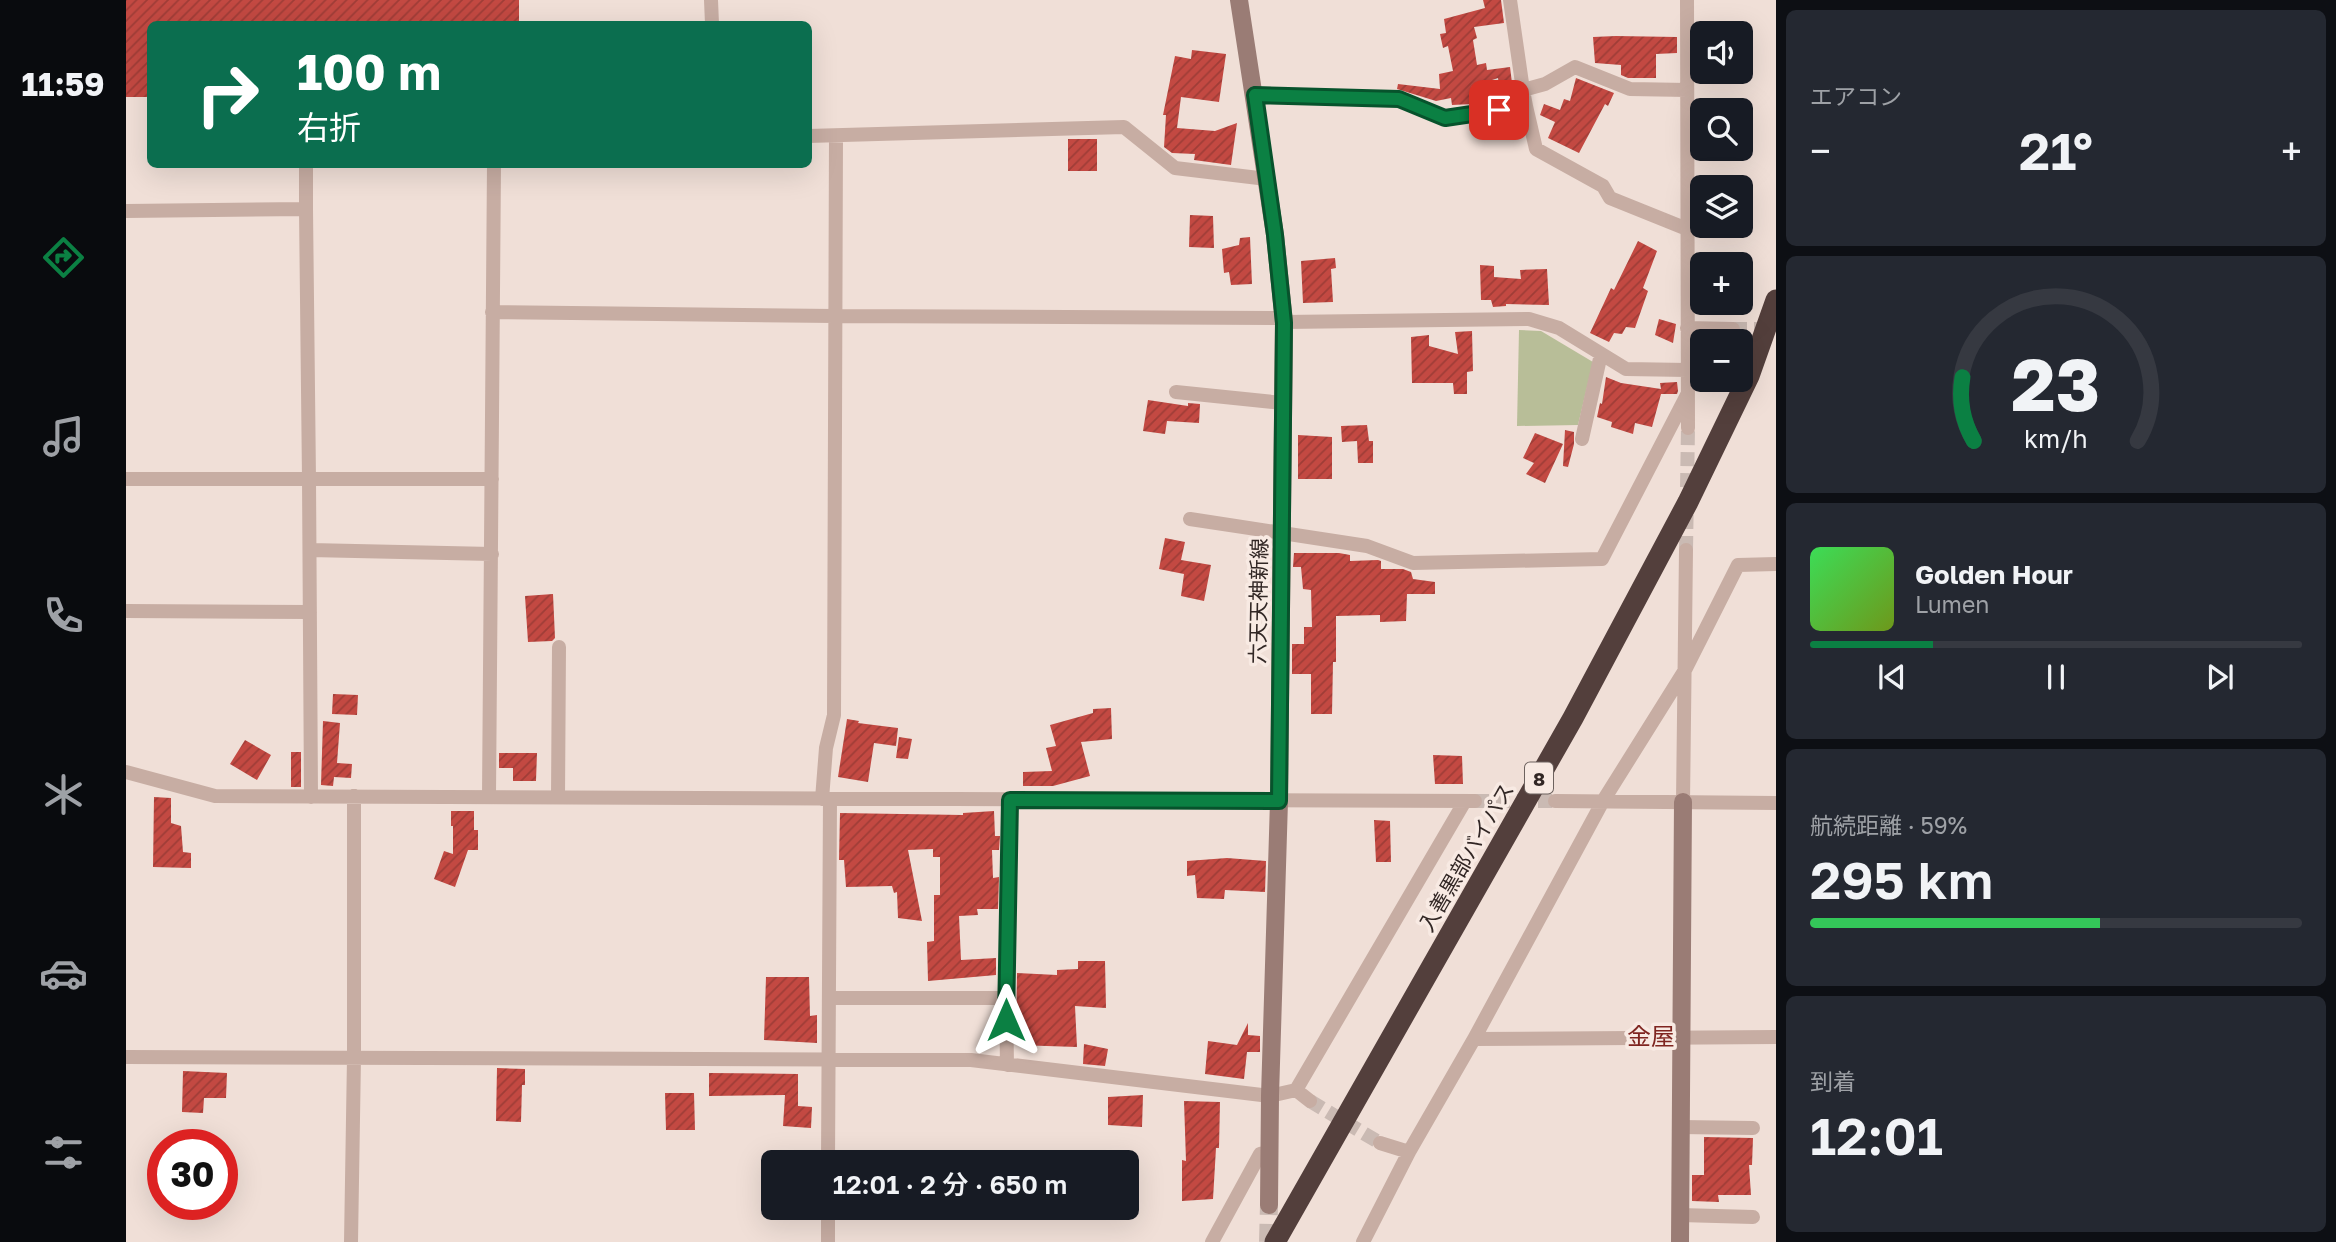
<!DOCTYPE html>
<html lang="ja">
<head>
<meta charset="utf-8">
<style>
  body { margin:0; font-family:"Golos Text","Noto Sans JP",sans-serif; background:#242831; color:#f1f3f6; height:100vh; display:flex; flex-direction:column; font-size:26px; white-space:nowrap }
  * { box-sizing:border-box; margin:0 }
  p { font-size:23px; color:#9ea1a6 }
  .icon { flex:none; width:38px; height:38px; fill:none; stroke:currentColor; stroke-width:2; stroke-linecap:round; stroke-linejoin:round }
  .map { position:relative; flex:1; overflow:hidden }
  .drawer { display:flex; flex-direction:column; gap:10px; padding:10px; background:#0d0f14; width:560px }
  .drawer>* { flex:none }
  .top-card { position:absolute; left:21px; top:21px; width:665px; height:147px; border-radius:10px; box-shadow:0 7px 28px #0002; background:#0b6e4f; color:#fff; overflow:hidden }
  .controls { position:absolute; left:1564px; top:21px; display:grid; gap:14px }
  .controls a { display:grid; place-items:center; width:63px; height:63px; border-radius:10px; background:#171b24; box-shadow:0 7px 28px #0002; font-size:35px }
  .speed { position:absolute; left:21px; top:1129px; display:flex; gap:14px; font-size:35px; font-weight:700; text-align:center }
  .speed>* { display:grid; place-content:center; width:91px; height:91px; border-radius:50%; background:#171b24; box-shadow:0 7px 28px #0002; line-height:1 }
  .speed .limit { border:10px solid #d22; background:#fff; color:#111 }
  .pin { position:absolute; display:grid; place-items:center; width:60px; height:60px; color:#fff; margin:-30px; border-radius:14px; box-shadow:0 4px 10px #0006 }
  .me { position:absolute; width:77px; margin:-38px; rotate:0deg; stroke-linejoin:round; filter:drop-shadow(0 0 5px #0008) }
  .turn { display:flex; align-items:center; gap:24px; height:147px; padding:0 35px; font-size:32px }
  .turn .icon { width:91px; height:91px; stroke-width:2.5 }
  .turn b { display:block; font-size:49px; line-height:60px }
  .big { font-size:52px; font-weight:600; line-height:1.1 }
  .drawer .widget { flex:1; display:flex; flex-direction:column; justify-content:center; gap:10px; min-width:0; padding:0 24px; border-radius:10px; background:#242831 }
  .drawer .dial { align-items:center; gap:0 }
  .dial svg { height:182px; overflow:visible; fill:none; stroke:#363941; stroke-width:7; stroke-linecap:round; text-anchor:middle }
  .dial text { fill:#f1f3f6; stroke:none }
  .song { display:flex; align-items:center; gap:21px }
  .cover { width:84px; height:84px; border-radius:10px; background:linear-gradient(135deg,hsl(130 70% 55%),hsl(80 70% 35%)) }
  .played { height:7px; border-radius:4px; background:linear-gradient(90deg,#0b8043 25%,#363941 25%) }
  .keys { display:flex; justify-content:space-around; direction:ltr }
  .heat { display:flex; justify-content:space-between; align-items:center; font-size:38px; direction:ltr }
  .charge { height:10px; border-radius:5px; background:linear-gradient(90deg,#34c759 59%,#363941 0) }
  .trip { position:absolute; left:635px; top:1150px; width:378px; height:70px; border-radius:10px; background:#171b24; box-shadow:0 7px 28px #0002; font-weight:600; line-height:70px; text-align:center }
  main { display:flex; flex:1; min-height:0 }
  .tabs { display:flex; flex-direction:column; width:126px; justify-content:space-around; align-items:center; background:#090b0e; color:#9ea1a6 }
  .tabs .icon { width:49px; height:49px }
  .tabs .selected { color:#0b8043 }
  .tabs b { font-size:32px; color:#f1f3f6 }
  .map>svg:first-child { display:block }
  .garden { fill:#b8be98 }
  .building { fill:url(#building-hatch) }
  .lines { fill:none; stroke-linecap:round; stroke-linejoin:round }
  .street-tunnel { stroke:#cabab3; stroke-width:14; stroke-dasharray:14 7; stroke-linecap:butt }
  .secondary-tunnel { stroke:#cabab3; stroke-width:18; stroke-dasharray:18 9; stroke-linecap:butt }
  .street { stroke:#c7ada3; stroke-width:14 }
  .secondary { stroke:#9a7c75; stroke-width:18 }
  .highway { stroke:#533f3c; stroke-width:21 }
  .route-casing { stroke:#07532c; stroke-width:18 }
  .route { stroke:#0b8043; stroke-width:12 }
  .labels { text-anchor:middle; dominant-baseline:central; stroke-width:7; stroke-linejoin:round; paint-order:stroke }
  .shield { fill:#f8eae3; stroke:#6d625e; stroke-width:2 }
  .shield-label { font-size:19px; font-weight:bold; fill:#322725 }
  .street-label { font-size:21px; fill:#322725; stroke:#f8eae3 }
  .quarter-label { font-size:24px; fill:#7f2520; stroke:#f8eae3 }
</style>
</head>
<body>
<main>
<nav class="tabs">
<b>11:59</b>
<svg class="icon selected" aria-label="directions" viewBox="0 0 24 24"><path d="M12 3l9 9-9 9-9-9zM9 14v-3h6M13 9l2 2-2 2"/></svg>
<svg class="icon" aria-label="music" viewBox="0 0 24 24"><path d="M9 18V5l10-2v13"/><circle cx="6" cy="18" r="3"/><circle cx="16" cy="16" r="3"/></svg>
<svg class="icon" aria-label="phone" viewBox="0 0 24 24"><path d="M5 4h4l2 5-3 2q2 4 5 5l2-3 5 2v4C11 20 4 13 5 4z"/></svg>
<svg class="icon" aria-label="climate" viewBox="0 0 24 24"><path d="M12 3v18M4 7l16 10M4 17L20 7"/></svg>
<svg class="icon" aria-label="car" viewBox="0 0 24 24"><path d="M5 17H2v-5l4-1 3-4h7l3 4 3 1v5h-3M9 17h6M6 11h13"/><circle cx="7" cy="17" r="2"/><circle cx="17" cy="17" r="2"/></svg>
<svg class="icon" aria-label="filters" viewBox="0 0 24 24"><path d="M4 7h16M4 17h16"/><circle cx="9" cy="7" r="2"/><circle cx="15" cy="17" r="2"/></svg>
</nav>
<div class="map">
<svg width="1650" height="1242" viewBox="0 0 1650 1242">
  <defs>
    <pattern id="building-hatch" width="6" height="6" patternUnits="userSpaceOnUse" patternTransform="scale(1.75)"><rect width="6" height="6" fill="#c34942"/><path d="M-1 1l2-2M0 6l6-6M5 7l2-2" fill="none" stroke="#9f3d37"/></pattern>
  </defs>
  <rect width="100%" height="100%" fill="#f0dfd7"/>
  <path class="garden" d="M1393,330l22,1 52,31 -15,63 -61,1z"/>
  <path class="building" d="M0,0h393v24h-369v73h-24z
    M1357,0h18l3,23 -30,4 3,11 -4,2 4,25 9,-2 1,7 23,-3 3,24 -13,2 -2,-15 -27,9 1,17 -20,1 -1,-7 -15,3 -39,-12 1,-5 42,5 -1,-15 14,-3 -5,-25 -5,2 -3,-14 6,-1 -2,-14 41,-11z
    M1490,36l61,1v16l-21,1v24h-28l-7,-3v-10l-26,-2 -2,-26z
    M1066,50l34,4 -7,48 -38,-5 -4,31 38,3 22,-8 -6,42 -37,-5 1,-6 -23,-1 -8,-6 2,-32h-3l12,-59 16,3z
    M1450,78l38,15 -6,13 -3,-2 -26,49 -31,-15 7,-16 -15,-7 4,-11 16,6 4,-11 6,2z
    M942,139h29v32h-29z
    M1064,215l23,1 1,32 -25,-1z
    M1124,237l2,47 -21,1 -2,-13 -5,1 -2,-24 17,-4 1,-7z
    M1512,241l19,10 -14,37 5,3 -13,37 -9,-1 -4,7 -8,-1 -5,9 -19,-9 21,-45 3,2z
    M1209,258l1,10 -5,1 2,33 -30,1 -2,-42z
    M1354,265l14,1v11l27,2 -1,-9 27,-1 2,36 -43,-1v2l-13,1 -2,-7h-10z
    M1533,319l17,5 -3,19 -18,-8z
    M1346,331l1,40 -6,1v22h-13l-1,-11h-41l-1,-46 18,-2v11l29,8 -3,-22z
    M1480,377l15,6 40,6 -1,-6 17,-1 1,9 -1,3h-16l-9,33 -17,-4 -2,11 -22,-7 1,-5 -15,-5 3,-14 2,1z
    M1022,400l40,6v-3l12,1 -1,19 -32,-2 -2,13 -22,-3z
    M1241,425l2,16h4v22h-15l-1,-22 -15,1 -1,-16z
    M1439,430l9,2v12l-6,23 -5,-1z
    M1409,433l28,11 -18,39 -19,-9 8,-11 -11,-5z
    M1172,435l34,2v42h-34z
    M1039,538l20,4 -4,18 30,5 -7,36 -23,-5 3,-22 -25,-5z
    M1168,553h45l11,2v6l28,-1 3,1v8h22l8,3 2,7 22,3v12h-28l-1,27 -26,1v-7l-44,1v46h-3l-1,52h-21v-40h-19v-30h12v-17h8l-1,-37 -8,-1 -2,-22h-8z
    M427,594l2,44 -3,3 -24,1 -3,-46z
    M207,694l25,1 -1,20 -25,-1z
    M985,708l1,31 -31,3 9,34 -37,10h-30v-14l29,-1 -6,-23 10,-2 -6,-21 43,-12v-4z
    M721,719l12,2 -1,2 40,5 -2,18 -22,-3 -6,39 -30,-5z
    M197,721l17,2 -3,40 15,1 -1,14 -17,-1 -1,9 -12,-1z
    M773,737l13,2 -4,20 -12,-1z
    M119,740l26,15 -14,25 -27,-16z
    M165,752h10v35h-10z
    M373,753h38l-1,28h-23v-13h-14z
    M1307,755l29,1 1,28h-28z
    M28,797l17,1v25l10,3 2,26 8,1v15l-38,-1z
    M325,811h23v19h4v20h-10l-13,37 -21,-8 10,-28 9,3v-28h-2z
    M868,811l1,25h5l-1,14h-7l1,28 6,-1 -1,32h-21l1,6 -19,1 2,44 35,-2v17l-68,6 -1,-39 7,-1v-46h6v-38h-7v-8l-25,1 14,71 -24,-3 -1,-26 -3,1 -2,-7 -46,1 -2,-27h-5l1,-47 123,2v-2z
    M1248,820l16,1 1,41h-15z
    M1101,858l39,3 -1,31 -40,-2 -1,9 -27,-1 -2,-23 -8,1v-15z
    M952,961h27l1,47 -31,-2 2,41 -61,-2 1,-72 40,2v-5l21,-1z
    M640,977h43l1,39 7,-1v28l-53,-3z
    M1122,1023v12l12,1v16h-13l-3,27 -39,-5 3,-33 29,4z
    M958,1044l24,5 -3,17 -22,-2z
    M371,1068l28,1v16h-3l-1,37 -25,-1z
    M57,1071l44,2 -1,25h-22l-1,15 -21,-1z
    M583,1073l89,1v32l14,1 -1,21 -28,-2 2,-31 -76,1z
    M539,1093h29l1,37h-29z
    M1017,1095l-1,32 -34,-2v-28z
    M1058,1101l36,1 -1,46h-3l-3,51 -31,2v-41l4,1z
    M1578,1137l49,1 -1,27h-3l2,30h-33l1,7 -27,-1v-26h12z"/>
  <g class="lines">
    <path class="street-tunnel" d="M1607,329h38
      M1560,550l2,-122
      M1349,801h80
      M1184,1101l70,42"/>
    <path class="secondary-tunnel" d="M1142,1242l1,-37"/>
    <path class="street" d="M585,0l1,24
      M1384,0l13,90 22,-6 30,-17 55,22 57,1
      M1561,0l1,428
      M1129,95l144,4 46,19 81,-12 -3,-16
      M1400,106l10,43 67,37 7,12 77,31
      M682,136l316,-9 51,41 92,11
      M180,209l3,270h183
      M0,211l180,-2v-45
      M366,312l342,4 449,2
      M1158,322l245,-3 30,9 67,41 61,1
      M1561,328l46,1
      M1050,392l107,11
      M1456,439l19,-85
      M0,479h183l2,318
      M1064,519l177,27 46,17 189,-4 85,-164
      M184,550l182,4
      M0,611l184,1
      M0,772l89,24 1260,5
      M363,796l5,-632
      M432,797l1,-150
      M696,799l4,-51 8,-33 2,-579
      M1429,801l221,2
      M1557,802l3,-252
      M703,998h177l4,-198
      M880,998l1,67
      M1348,1039l129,-238 82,-131 53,-105 38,-1
      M0,1057l845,3 299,36 26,-6 14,11
      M1170,1090l169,-289
      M1554,1127l73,1
      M1254,1143l29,9 65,-113 302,-2
      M702,1162l2,-363
      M1554,1215l73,2
      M225,1242l3,-185v-261
      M702,1242v-34
      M1086,1242l48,-88 11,-2
      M1237,1242l46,-90"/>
    <path class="secondary" d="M1113,0l36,235 9,87 -5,479 -9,295 -1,109
      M1554,1242l3,-440"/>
    <path class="highway" d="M1149,1242l298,-524 115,-216 61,-126 27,-76"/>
  </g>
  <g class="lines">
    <g class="route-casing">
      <path id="route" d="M880,1020l4,-220 269,1 5,-478 -9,-88 -20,-140 144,4 46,19 54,-8"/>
    </g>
    <use href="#route" class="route"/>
  </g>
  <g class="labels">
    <rect class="shield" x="1399" y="762.5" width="28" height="31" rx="5"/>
    <g class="shield-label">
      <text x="1413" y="778">8</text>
    </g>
    <g class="street-label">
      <text transform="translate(1132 601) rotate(-89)">六天天神新線</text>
      <text transform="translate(1340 857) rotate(-60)">入善黒部バイパス</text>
    </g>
    <g class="quarter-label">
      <text x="1525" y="1035">金屋</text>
    </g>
  </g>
</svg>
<div class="controls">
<a><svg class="icon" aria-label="sound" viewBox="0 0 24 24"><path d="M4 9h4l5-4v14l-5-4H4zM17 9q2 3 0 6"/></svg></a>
<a><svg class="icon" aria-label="search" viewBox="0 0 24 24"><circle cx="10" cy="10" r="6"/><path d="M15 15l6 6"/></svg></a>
<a><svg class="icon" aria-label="layers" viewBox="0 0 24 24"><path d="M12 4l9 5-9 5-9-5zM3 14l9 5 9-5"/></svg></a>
<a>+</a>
<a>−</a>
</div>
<div class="speed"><div class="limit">30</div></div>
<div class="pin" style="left:1373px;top:110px;background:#d93025"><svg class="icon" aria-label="arrive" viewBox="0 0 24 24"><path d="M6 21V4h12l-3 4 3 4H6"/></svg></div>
<svg class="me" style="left:880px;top:1020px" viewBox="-20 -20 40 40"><path d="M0-17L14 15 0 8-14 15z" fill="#0b8043" stroke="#fff" stroke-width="4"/></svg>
<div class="trip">12:01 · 2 分 · 650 m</div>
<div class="top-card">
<div class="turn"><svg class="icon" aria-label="right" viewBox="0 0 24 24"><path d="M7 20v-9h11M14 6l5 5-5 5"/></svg><div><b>100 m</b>右折</div></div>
</div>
</div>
<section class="drawer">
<div class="widget"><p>エアコン</p>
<div class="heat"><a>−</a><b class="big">21°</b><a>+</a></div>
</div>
<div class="widget dial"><svg viewBox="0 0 100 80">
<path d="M14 69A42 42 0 1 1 86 69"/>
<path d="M14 69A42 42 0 0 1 9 41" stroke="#0b8043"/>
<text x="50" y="56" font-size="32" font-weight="700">23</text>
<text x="50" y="72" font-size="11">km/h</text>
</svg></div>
<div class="widget">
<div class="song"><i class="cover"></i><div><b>Golden Hour</b><p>Lumen</p></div></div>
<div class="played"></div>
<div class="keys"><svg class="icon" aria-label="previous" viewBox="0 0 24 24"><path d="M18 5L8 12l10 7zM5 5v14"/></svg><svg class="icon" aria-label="pause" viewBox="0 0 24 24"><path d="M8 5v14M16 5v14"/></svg><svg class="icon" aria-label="next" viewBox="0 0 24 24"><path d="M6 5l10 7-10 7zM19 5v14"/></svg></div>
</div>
<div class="widget"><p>航続距離 · 59%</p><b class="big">295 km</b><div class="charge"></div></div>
<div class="widget"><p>到着</p><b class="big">12:01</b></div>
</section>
</main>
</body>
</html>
